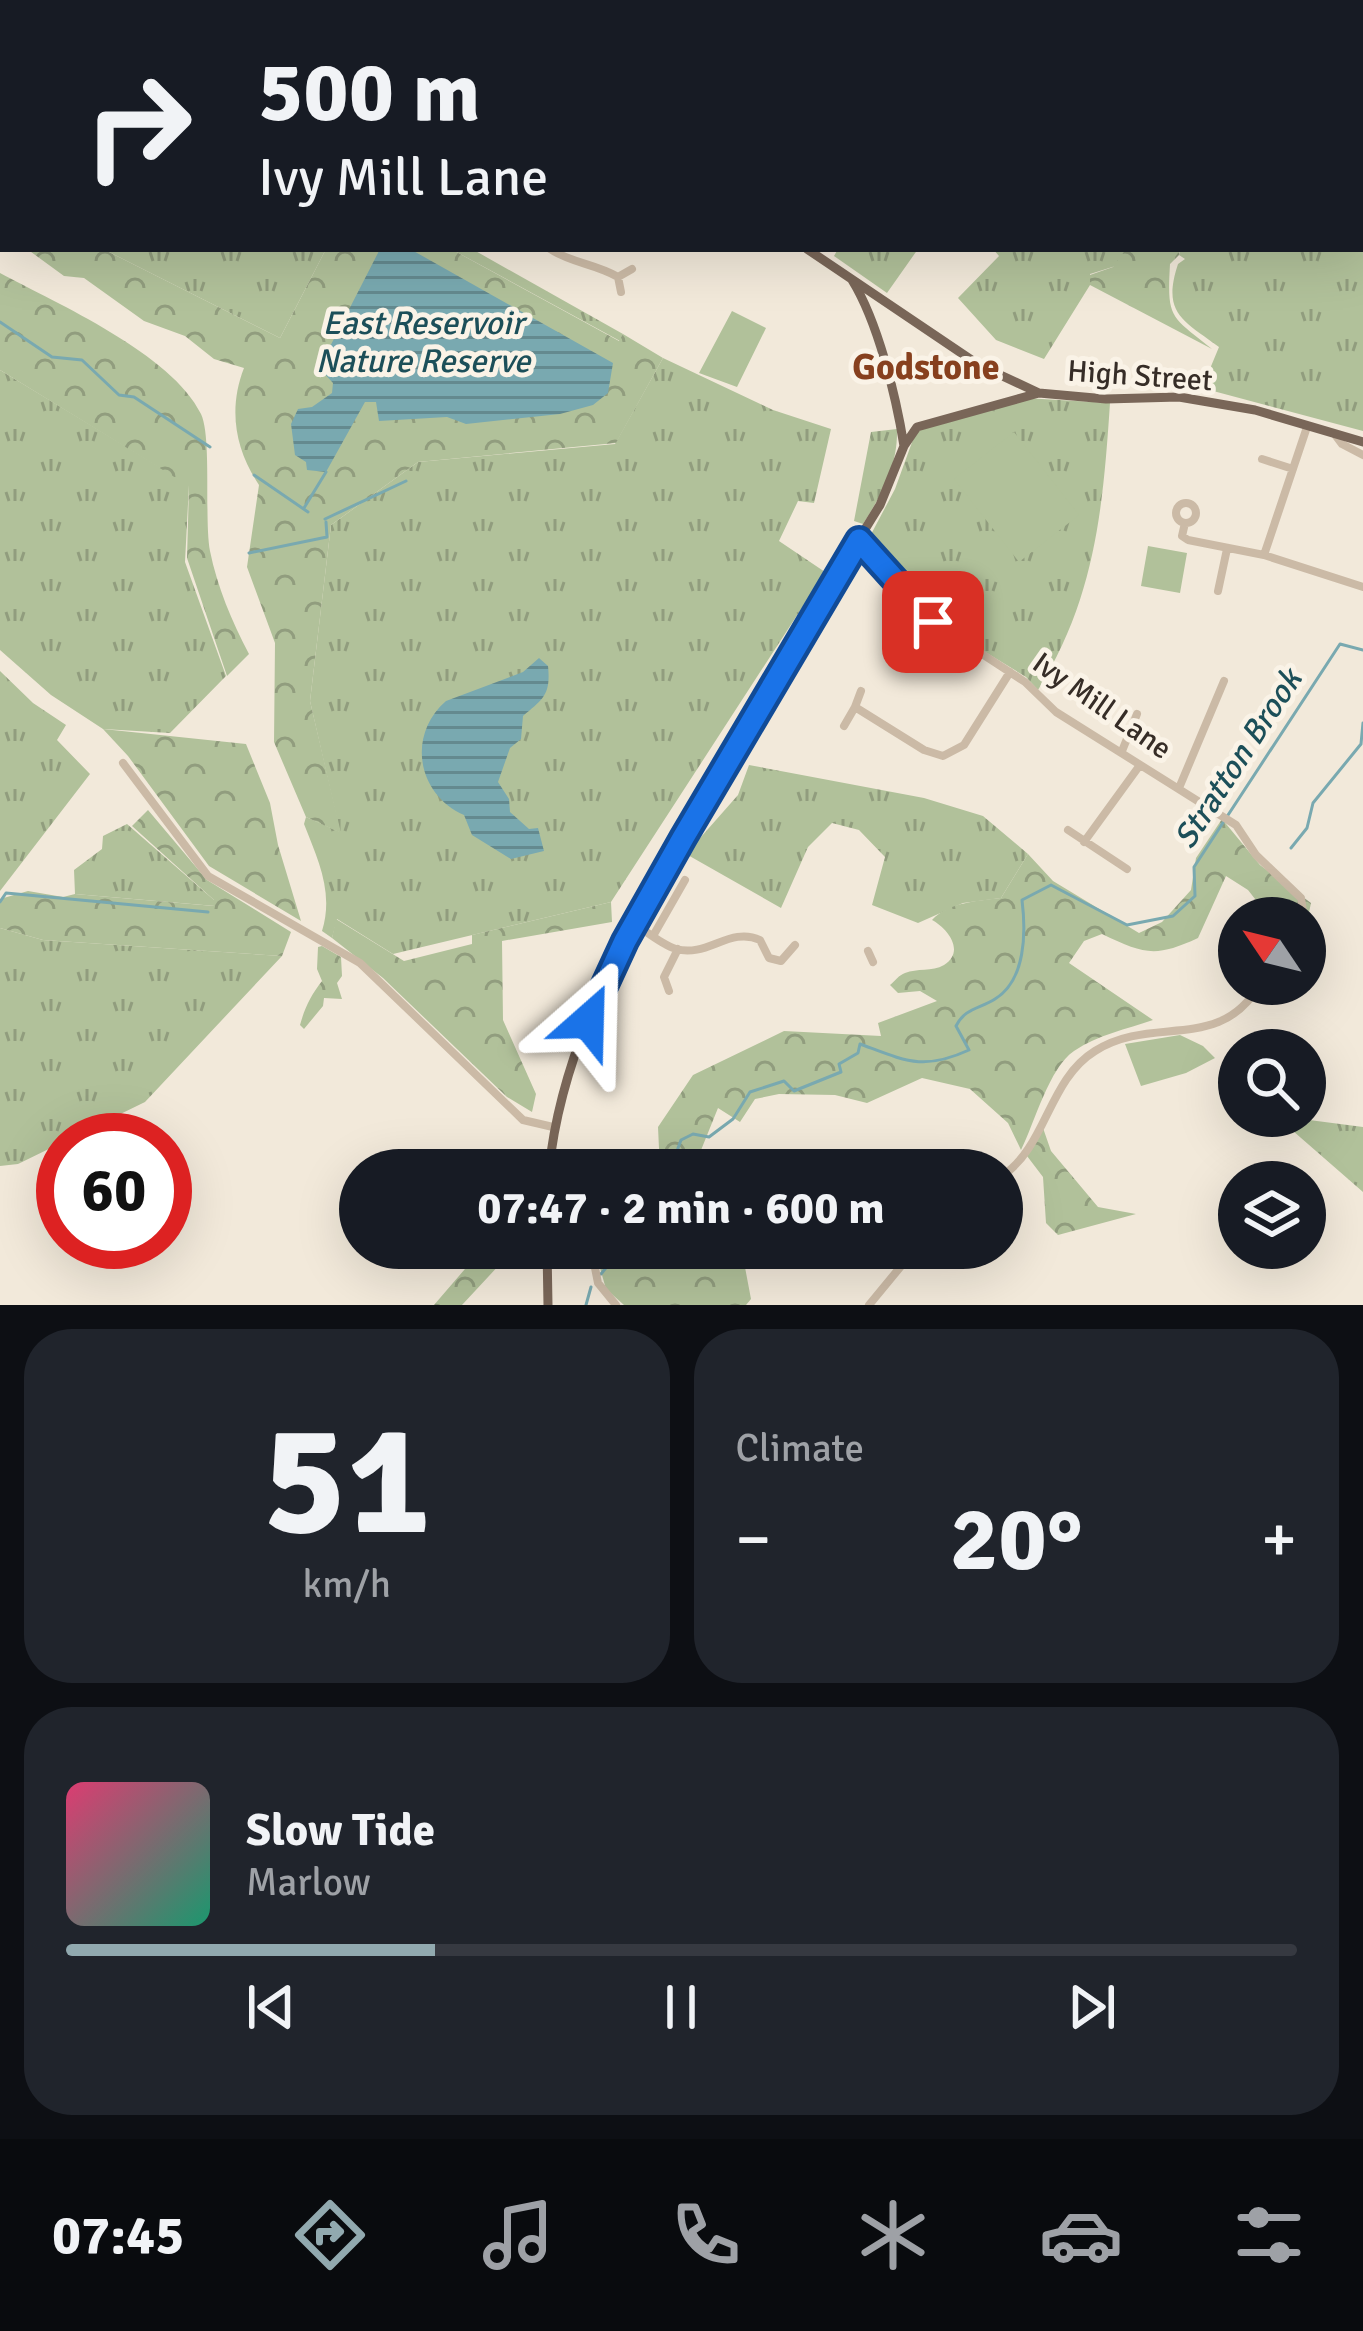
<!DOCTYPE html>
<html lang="en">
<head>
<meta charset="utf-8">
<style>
  body { margin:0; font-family:Signika,sans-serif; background:#20242c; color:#f1f3f6; height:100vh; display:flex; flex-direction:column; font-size:45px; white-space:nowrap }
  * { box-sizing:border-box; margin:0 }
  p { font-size:39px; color:#9ea1a6 }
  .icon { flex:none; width:66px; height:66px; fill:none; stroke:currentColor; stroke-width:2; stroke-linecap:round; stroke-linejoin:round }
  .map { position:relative; height:1305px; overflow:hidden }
  .details { display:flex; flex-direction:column; gap:24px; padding:24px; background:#0d0f14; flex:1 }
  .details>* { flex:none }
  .banner { position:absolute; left:0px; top:0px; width:1365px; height:252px; box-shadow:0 12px 48px #0002; background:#171b24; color:#f1f3f6; overflow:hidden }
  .needle { width:78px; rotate:305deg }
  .tools { position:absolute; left:1218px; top:897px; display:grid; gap:24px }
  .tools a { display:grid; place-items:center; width:108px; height:108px; border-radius:50%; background:#171b24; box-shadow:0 12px 48px #0002; font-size:60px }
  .speed { position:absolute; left:36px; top:1113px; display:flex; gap:24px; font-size:60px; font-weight:700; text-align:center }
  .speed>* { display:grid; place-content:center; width:156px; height:156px; border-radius:50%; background:#171b24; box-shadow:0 12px 48px #0002; line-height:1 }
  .speed .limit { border:18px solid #d22; background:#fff; color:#111 }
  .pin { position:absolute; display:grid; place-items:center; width:102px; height:102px; color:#fff; margin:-51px; border-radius:24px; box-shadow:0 6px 18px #0006 }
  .me { position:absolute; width:132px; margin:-66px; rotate:25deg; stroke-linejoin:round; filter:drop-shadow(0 0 9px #0008) }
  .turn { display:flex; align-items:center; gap:42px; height:252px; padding:0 60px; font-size:54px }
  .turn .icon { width:156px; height:156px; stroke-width:2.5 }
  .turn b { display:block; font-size:84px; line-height:102px }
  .big { font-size:90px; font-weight:700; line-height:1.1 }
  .details .widget { flex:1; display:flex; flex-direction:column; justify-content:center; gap:18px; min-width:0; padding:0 42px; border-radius:48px; background:#20242c }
  .details .dial { align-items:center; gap:0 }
  .dial b { font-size:156px; line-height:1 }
  .song { display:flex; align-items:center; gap:36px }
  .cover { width:144px; height:144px; border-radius:18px; background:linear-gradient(135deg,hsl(340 70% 55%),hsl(160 70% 35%)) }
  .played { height:12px; border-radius:6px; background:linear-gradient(90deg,#91a9af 30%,#363941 30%) }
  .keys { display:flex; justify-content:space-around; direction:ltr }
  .heat { display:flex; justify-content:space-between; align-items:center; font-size:66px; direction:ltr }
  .details .tiles { flex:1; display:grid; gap:24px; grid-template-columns:1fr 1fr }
  .widget:last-child { grid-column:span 2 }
  .trip { position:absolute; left:339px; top:1149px; width:684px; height:120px; border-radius:60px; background:#171b24; box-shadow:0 12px 48px #0002; font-weight:700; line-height:120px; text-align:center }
  .menu { display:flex; height:192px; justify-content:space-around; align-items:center; background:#090b0e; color:#9ea1a6 }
  .menu .icon { width:84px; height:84px }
  .menu .on { color:#91a9af }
  .menu b { font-size:54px; color:#f1f3f6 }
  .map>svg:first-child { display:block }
  .grass { fill:url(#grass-tufts) }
  .forest { fill:url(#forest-crowns) }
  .garden { fill:#b1c19a }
  .water { fill:url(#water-rules) }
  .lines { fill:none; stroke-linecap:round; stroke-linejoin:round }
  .stream { stroke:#79a9b0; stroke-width:3 }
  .minor { stroke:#cbbaa6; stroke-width:8 }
  .major { stroke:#796658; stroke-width:9 }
  .route-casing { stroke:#114b97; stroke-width:30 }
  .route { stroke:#1a73e8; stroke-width:21 }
  .labels { text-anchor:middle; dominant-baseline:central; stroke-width:10; stroke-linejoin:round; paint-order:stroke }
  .street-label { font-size:30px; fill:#362d27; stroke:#faf3e7 }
  .water-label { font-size:33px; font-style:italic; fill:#1c4f59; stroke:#faf3e7 }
  .quarter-label { font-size:36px; font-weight:bold; fill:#87401e; stroke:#faf3e7 }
</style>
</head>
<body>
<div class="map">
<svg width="1363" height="1305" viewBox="0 0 1363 1305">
  <defs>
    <pattern id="grass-tufts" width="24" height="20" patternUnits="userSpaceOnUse" patternTransform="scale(3)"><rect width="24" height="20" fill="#b1c19a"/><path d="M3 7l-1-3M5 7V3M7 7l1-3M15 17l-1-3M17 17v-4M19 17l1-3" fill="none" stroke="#919d7e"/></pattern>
    <pattern id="forest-crowns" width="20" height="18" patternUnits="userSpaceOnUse" patternTransform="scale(3)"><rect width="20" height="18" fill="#b1c19a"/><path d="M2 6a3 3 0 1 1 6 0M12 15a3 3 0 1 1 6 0" fill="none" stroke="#919d7e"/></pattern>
    <pattern id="water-rules" width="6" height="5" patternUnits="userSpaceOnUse" patternTransform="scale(3)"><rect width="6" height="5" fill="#79a9b0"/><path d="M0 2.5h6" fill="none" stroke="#648a8f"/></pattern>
  </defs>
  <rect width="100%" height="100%" fill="#f2e9da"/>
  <path class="grass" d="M1363,36v395l-161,-43 17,-41c-37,-27 -57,-34 -41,-83l7,-5 -6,-4 2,-6h181z
    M103,249h223l-46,89z
    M451,249h21l151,85 -3,7z
    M838,249h80l-31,44 -53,-37z
    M993,249h177l-80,25v11l-46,74 -48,-19 -38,-42 41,-42z
    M663,358l110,52 58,19 -17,74 -16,-2 -19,40 46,31 -214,330 -218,52 -56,-35 -5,19 -10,-7c12,-39 -4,-71 -18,-107l2,-7 34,15 -30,-131 21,-176 87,-63 197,-18z
    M0,370l189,115 -4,77 41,114 -56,57 -67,-4 -52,-34 -51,-45z
    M1025,398l85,5c-7,106 -15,195 -72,287l-12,-13 -85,-52 -69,-76 -4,-9 27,-51 20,-55 8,-6z
    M897,429c1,37 -15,65 -34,95l-9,-3 17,-89z
    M0,671l33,32 33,22 -9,15 33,34 -90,117z
    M749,765l175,33 59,18 45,38 -27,44 -38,5 -45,20 -46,-18 13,-48 -26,-27 -27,-7 -24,24 -27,61 -95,-54 52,-59z
    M127,824l87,76 1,6 -140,-12 -1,-24 28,-21 1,-13z
    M0,928l43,12 239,16 -137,146 -127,62 -18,2z
    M1294,1118l69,9v65l-78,-68z"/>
  <path class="forest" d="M27,249h76l177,89 46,-89h125l168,92 4,-7 40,24 -47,85 -198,19 -87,63 -21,176 31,132 -35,-16 -32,-75 1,-99 -28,-76 12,-82c-24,-36 -31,-76 -15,-117l-30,-9 -29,-23 -41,-15 -60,-43 -20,-2z
    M1126,249h54l-1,6 -9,9c-3,55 0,51 42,85l-122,-64v-10l23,-8z
    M0,273c58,31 172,81 201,141 11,23 3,105 9,137 7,35 22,71 39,103l-22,22 -40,-118 2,-72 -189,-116z
    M103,729l143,15 24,59 8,42 23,76 -92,-55 -81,-110z
    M148,810l59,70 84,52 -9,24 -239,-16 -43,-12v-29l28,-8 35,6 12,-3 139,12v-6l-82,-74z
    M1222,819l38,46 51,38 -6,28v-13h-35l-22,-28 -22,-14 -28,62c-43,20 -54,16 -96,-4l-18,7 -15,22 84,57c-26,9 -56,15 -79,31 -25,17 -39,71 -53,99l-13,-27 -38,-34 -48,-11 -55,25 -32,-8 -56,-1 -24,5 -15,23 -22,-14 -25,62h-33l-2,-43 35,-52 91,-44 97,5 -3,-13 59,-22 -17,-10 -22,2 -8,-8c5,-4 9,-10 15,-12 12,-5 27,-1 39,-8 22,-14 3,-37 -12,-45 17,-18 45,-19 69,-22l27,-44 25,27 86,52 23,-11 29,-32 5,-32z
    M611,902l1,20 -110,19 1,79 33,74 -4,18 -25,-15 -124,-119 -51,-40 4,-19 68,42 68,-17v-9z
    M322,946l19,11 1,19 -5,7 5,16 -18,-1 -1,8 -19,23 -4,-4c5,-18 11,-30 22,-44l-5,-12 1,-22z
    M1043,1128l8,23 47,56 38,7 -78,21 -12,-12 -3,-46 -16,-21z
    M483,1248h32l-53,57h-28z
    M602,1248h119l23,14 7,37 -5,6h-122l-18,-16 -10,-35z"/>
  <path class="garden" d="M732,311l34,17 -29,59 -38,-14z
    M1014,432l65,83 -60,47 -65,-83z
    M1148,546l39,7 -7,40 -39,-7z
    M1180,1035l23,11 12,12 -29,15 -45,13 -16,-42z"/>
  <path class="water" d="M380,249h30l203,114 -5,30 -15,12 -33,9 -94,10 -19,-7 -68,4 -3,-19h-11l-39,70 -19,-2 -1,-8 -11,-7 -4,-31 7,-15 14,-2 20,-14 1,-10 -14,-15z
    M539,658l9,8c3,29 -5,33 -25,50l-2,23 -11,9 -12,34 11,17 1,13 19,17 9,-1 6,23 -33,8 -39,-24 -8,-20c-46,-20 -58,-79 -18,-114l77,-29z"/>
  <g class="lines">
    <path class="stream" d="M1082,0l4,3
      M1362,248h1
      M0,322l52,35 30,3 37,35 15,2 76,50
      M254,475l54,37
      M304,508l22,-36
      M325,519l81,-38
      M249,553l78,-16 -1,-15
      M1291,848l16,-20 6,-25 48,-59 2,-21
      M0,902l6,-9 202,19
      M670,1170l11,-30 12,-6 16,3 24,-18 17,-27 34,-11 10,10 47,-19 -2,-8 19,-11 2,-9c46,17 63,27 109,6l-13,-24c9,-18 23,-17 39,-27 31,-19 31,-67 27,-99l29,-15 76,40 46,-9 22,-20 -1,-29 146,-223 23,6
      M601,1274l21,-26
      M586,1305l5,-18"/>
    <path class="minor" d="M247,0l4,3
      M531,0l1,3
      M668,0l3,3
      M812,0l2,3
      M784,3l2,-3
      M913,3l2,-3
      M550,249c21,14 46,15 68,28l3,15
      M618,277l14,-8
      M1336,436l6,8 21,11
      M1262,459l31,10
      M1176 513a10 10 0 1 1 20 0a10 10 0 1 1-20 0Z
      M1185,523l-3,13 6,4 76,15 99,32
      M859,540l74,82 92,60 31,30 180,113 20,30 45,43 3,20
      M1264,555l43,-128
      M1218,591l9,-42
      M861,691l-6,16 69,43 19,6 21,-11 46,-73
      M844,726l11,-19
      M1122,751l15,-37
      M123,763l85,113 152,87 163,157 30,7
      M1179,788l45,-107
      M1068,830l59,39
      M1084,842l56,-77
      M635,924c12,8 27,21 41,25 31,9 54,-23 84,-9l9,18 12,3 14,-16
      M653,936l32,-56
      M868,951l5,11
      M669,991l-5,-14 14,-28
      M1002,1176c45,-30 46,-96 93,-125 58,-37 125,3 165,-67
      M591,1248l7,35 18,22
      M869,1305l47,-57"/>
    <path class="major" d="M477,0l2,3
      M599,3l3,-3
      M807,249l172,116 60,28
      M852,280c26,42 44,116 52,166
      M549,1170c15,-149 103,-280 177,-406 51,-86 101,-174 154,-259l24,-59 13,-19 122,-34 67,6 73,-2 76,13 108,32
      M547,1248l1,57"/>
  </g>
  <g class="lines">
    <g class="route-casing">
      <path id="route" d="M588,1021l37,-80 58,-103 176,-298 74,82"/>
    </g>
    <use href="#route" class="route"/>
  </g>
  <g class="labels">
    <g class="street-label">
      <text transform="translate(1140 376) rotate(4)">High Street</text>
      <text transform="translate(1102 706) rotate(35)">Ivy Mill Lane</text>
    </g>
    <g class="water-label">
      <text x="423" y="323">East Reservoir<tspan x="423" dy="38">Nature Reserve</tspan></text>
      <text transform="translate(1238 759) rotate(-57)">Stratton Brook</text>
    </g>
    <g class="quarter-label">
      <text x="926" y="367">Godstone</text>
    </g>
  </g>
</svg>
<div class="tools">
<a><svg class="needle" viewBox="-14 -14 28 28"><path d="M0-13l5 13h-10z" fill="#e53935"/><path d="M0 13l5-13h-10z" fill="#9ea1a6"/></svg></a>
<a><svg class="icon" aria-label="search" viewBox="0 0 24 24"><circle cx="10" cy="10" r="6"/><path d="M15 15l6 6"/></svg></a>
<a><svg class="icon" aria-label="layers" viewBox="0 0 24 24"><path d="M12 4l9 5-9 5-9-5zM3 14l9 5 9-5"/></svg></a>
</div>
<div class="speed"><div class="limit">60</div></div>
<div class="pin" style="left:933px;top:622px;background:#d93025"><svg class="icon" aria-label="arrive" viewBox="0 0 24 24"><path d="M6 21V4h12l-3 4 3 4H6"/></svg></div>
<svg class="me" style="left:588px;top:1021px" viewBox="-20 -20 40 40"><path d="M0-17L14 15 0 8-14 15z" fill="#1a73e8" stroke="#fff" stroke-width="4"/></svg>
<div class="trip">07:47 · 2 min · 600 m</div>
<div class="banner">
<div class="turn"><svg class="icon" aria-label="right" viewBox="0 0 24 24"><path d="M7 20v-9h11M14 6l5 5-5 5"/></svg><div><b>500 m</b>Ivy Mill Lane</div></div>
</div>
</div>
<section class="details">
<div class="tiles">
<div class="widget dial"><b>51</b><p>km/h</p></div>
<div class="widget"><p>Climate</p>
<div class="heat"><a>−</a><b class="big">20°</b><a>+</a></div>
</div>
<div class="widget">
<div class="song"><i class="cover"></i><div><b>Slow Tide</b><p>Marlow</p></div></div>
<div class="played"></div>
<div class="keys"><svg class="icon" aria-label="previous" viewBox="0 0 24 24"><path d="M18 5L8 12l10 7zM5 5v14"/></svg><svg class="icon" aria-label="pause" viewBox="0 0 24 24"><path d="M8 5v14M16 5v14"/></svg><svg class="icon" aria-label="next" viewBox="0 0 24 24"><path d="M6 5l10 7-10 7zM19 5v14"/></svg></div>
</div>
</div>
</section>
<nav class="menu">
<b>07:45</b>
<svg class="icon on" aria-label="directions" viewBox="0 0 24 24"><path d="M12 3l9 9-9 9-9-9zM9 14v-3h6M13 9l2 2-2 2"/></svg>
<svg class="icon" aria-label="music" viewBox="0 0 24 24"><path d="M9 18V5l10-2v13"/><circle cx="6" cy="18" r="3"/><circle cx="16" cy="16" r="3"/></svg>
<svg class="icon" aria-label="phone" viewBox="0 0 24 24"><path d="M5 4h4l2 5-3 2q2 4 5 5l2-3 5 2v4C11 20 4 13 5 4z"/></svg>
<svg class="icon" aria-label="climate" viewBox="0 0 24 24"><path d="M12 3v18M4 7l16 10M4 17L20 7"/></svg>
<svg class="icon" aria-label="car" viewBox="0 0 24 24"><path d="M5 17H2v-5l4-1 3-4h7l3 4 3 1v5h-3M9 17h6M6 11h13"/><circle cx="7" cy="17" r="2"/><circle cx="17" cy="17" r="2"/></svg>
<svg class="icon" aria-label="filters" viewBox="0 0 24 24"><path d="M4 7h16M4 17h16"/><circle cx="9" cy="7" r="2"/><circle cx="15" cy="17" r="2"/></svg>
</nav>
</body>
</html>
